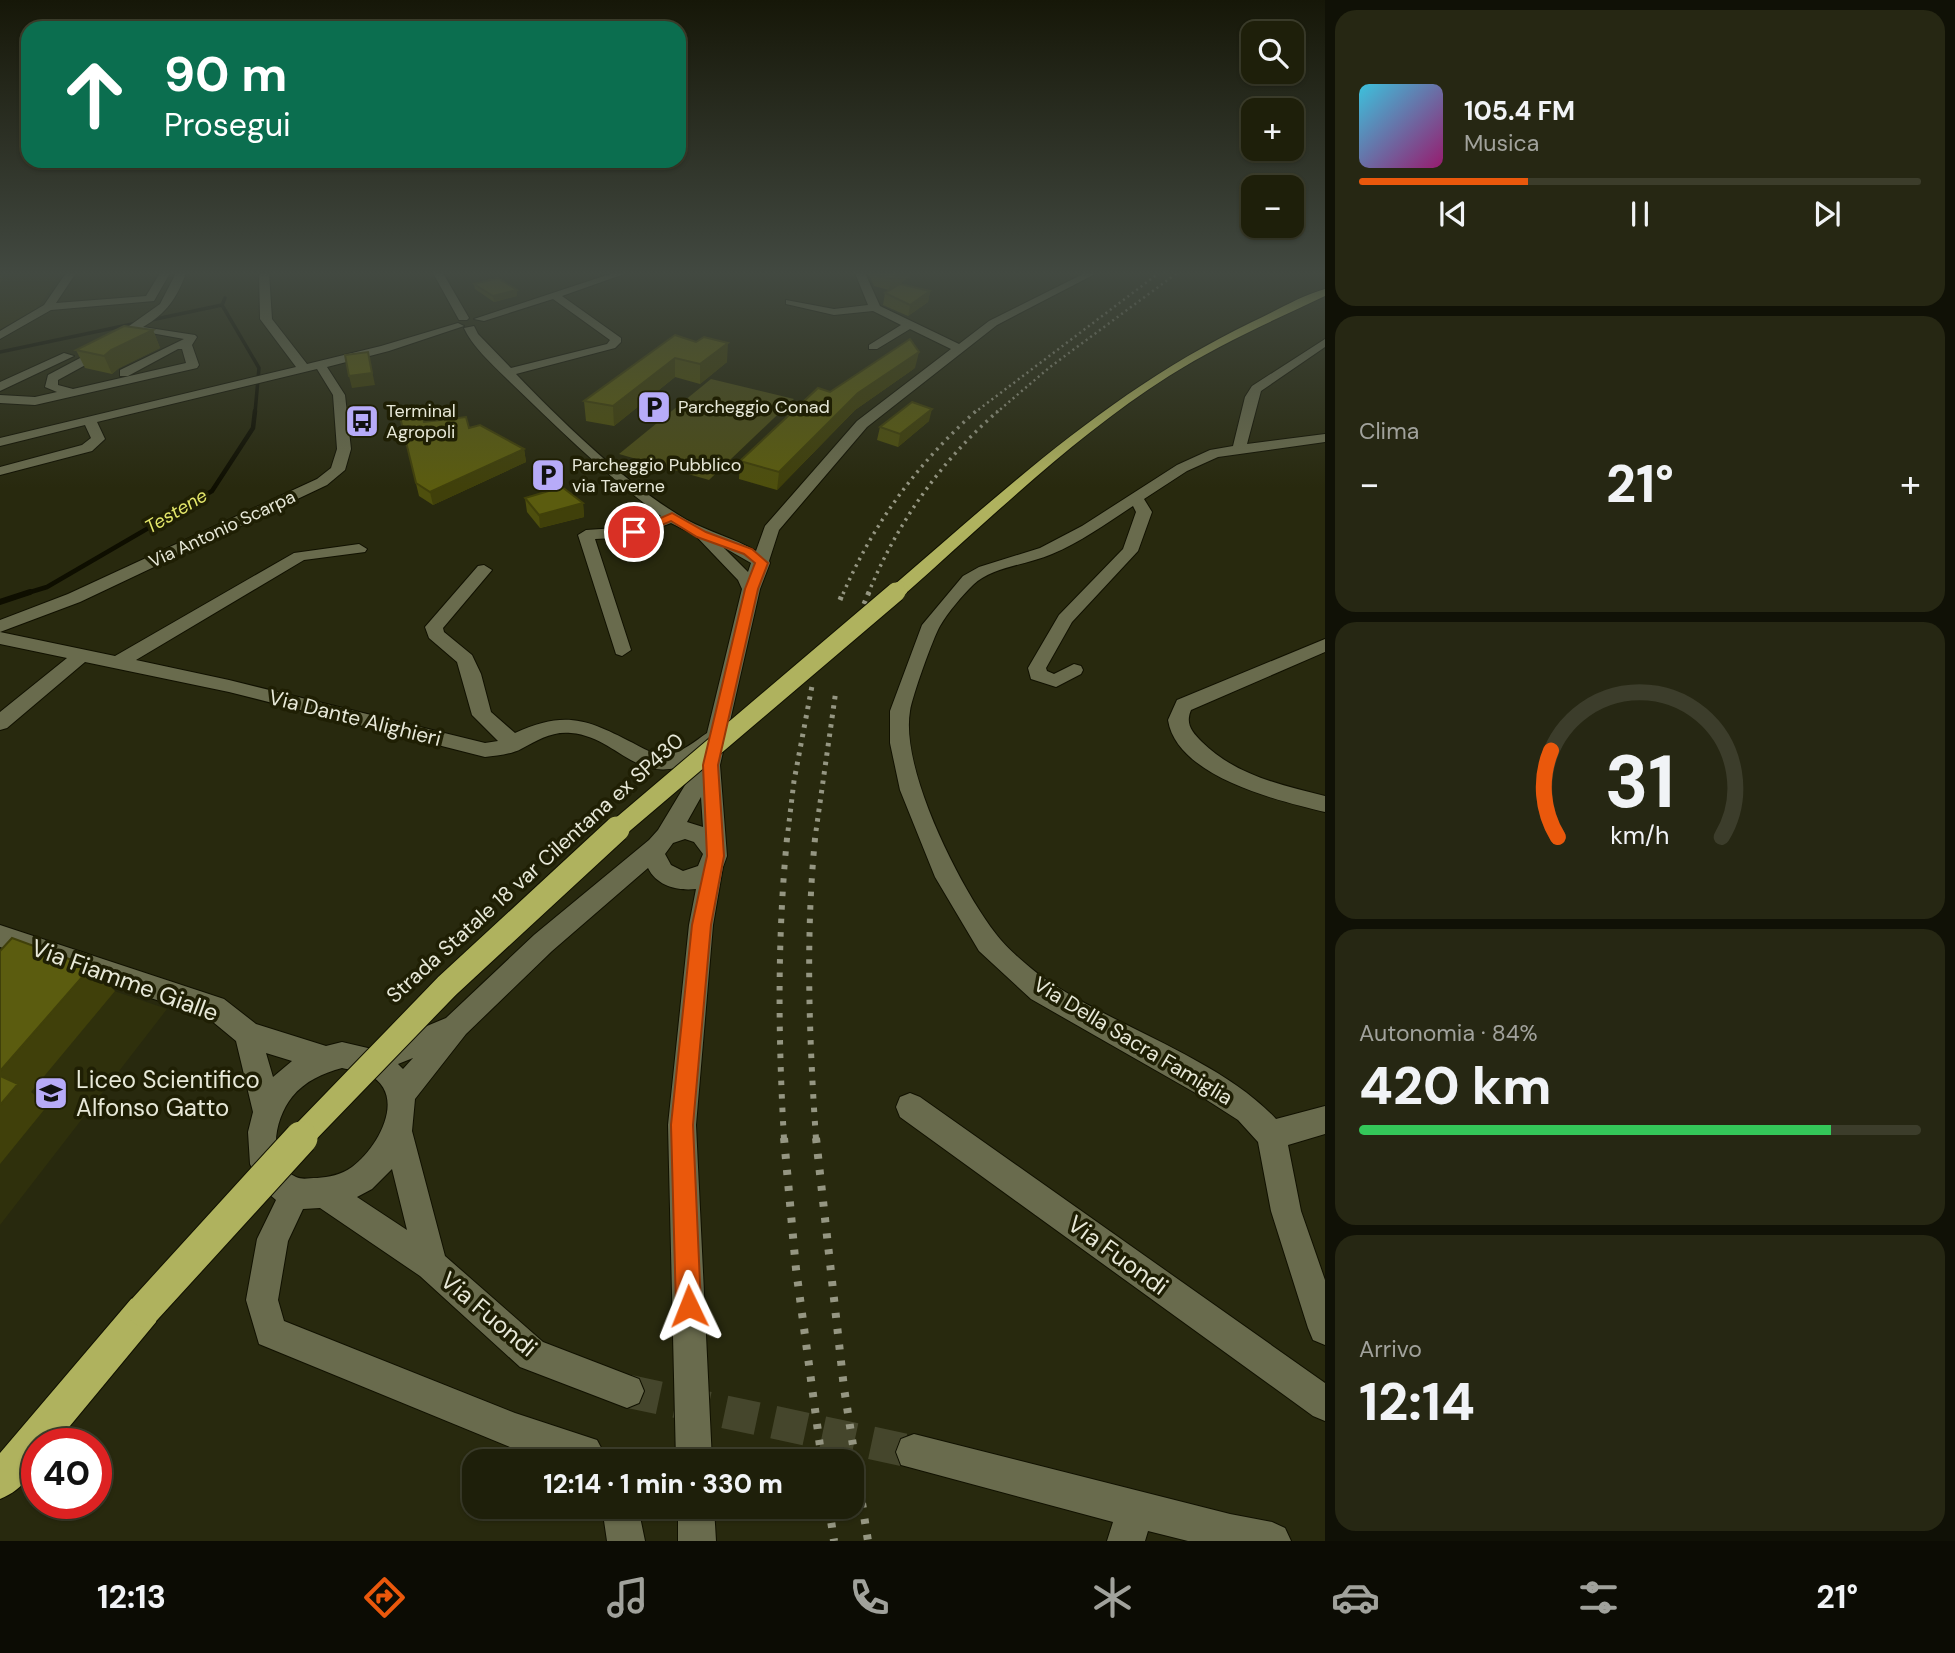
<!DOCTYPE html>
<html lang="it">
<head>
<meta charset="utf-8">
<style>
  body { margin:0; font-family:"DM Sans",sans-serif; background:#262713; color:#f1f3f6; height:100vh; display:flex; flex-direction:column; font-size:26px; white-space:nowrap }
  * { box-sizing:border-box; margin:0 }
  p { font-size:23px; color:#a1a29c }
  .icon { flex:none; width:38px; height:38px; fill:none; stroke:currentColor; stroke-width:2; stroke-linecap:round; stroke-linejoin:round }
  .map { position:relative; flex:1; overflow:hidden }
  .drawer { display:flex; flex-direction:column; gap:10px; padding:10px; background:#101106; width:630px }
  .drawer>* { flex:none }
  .hud { position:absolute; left:21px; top:21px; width:665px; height:147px; border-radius:21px; box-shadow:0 2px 5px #0004,0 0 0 2px #3c3d2b; background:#0b6e4f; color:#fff; overflow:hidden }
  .buttons { position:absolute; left:1241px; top:21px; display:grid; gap:14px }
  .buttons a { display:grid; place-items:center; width:63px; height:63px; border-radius:14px; background:#1e1f0a; box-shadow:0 2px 5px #0004,0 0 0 2px #3c3d2b; font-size:35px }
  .speed { position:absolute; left:21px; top:1428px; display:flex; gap:14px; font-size:35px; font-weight:700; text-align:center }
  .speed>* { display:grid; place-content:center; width:91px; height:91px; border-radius:50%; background:#1e1f0a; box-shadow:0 2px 5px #0004,0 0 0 2px #3c3d2b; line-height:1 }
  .speed .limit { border:10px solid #d22; background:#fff; color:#111 }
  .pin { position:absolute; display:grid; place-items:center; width:60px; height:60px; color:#fff; margin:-30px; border:4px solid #fff; border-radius:50%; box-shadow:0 2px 7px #0007 }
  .me { position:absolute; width:77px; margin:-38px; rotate:358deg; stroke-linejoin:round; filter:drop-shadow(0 0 5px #0008) }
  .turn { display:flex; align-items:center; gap:24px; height:147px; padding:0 28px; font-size:32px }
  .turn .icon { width:91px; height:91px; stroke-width:2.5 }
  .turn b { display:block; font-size:49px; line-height:60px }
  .big { font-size:52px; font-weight:800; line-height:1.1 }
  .drawer .tile { flex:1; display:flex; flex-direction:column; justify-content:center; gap:10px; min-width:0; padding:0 24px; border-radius:21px; background:#262713 }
  .drawer .dial { align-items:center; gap:0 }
  .dial svg { height:182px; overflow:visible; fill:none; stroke:#3c3d2b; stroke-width:7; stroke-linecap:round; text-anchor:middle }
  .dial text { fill:#f1f3f6; stroke:none }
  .song { display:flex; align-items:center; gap:21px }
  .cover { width:84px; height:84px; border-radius:10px; background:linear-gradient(135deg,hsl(190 70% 55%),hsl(320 70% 35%)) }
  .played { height:7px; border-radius:4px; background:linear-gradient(90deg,#ea580c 30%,#3c3d2b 30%) }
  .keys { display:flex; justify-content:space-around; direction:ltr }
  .heat { display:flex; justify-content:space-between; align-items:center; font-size:38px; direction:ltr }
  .charge { height:10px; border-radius:5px; background:linear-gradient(90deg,#34c759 84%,#3c3d2b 0) }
  .trip { position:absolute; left:462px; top:1449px; width:402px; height:70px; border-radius:21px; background:#1e1f0a; box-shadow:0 2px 5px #0004,0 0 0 2px #3c3d2b; font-weight:800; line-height:70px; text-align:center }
  .dock { display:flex; height:112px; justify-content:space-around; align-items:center; background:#0c0c04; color:#a1a29c }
  .dock .icon { width:49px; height:49px }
  .dock .selected { color:#ea580c }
  .dock b { font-size:32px; color:#f1f3f6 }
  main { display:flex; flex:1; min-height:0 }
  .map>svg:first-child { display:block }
  .built { fill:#2f300c }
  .green { fill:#4c4d17 }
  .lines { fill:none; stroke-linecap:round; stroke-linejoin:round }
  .stream-far2 { stroke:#0e0e00; stroke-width:3.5 }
  .stream-far1 { stroke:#0e0e00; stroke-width:4.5 }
  .stream { stroke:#0e0e00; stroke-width:6 }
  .minor-tunnel { stroke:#45462c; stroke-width:33; stroke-dasharray:33 17; stroke-linecap:butt }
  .minor-casing { stroke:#110; stroke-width:2 }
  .highway-casing { stroke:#110; stroke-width:2 }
  .minor { fill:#696b4d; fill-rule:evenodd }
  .highway { fill:#afb25e; fill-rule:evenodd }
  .rail-far4 { stroke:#959682; stroke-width:2.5; stroke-dasharray:2 3.5; stroke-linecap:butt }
  .rail-far3 { stroke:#959682; stroke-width:3.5; stroke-dasharray:2.5 5; stroke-linecap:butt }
  .rail-far2 { stroke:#959682; stroke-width:5; stroke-dasharray:3.5 6; stroke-linecap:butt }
  .rail-far1 { stroke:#959682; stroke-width:6; stroke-dasharray:4.5 9; stroke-linecap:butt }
  .rail { stroke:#959682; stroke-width:8; stroke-dasharray:5 11; stroke-linecap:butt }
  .highway-bridge-far3-casing { stroke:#110; stroke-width:16; stroke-linecap:butt }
  .highway-bridge-far2-casing { stroke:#110; stroke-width:21; stroke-linecap:butt }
  .highway-bridge-far1-casing { stroke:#110; stroke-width:27; stroke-linecap:butt }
  .highway-bridge-casing { stroke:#110; stroke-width:35; stroke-linecap:butt }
  .highway-bridge-far3 { stroke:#afb25e; stroke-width:15 }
  .highway-bridge-far2 { stroke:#afb25e; stroke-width:19 }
  .highway-bridge-far1 { stroke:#afb25e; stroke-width:25 }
  .highway-bridge { stroke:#afb25e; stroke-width:33 }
  .wall { fill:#4e4f0d }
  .shaded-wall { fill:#40400a }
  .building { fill:#5b5c0f; stroke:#40400a; stroke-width:2 }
  .route { fill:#ea580c; stroke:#983908; stroke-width:2 }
  .labels { text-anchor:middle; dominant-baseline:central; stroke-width:7; stroke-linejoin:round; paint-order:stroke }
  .far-poi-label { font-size:18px; fill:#e7e8d8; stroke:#1f1f04; text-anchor:start }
  .far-street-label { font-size:18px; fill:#e7e8d8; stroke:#1f1f04 }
  .far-water-label { font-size:19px; font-style:italic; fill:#e4e76a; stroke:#1f1f04 }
  .street-label { font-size:21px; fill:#e7e8d8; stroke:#1f1f04 }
  .near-street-label { font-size:24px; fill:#e7e8d8; stroke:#1f1f04 }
  .near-poi-label { font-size:24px; fill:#e7e8d8; stroke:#1f1f04; text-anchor:start }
</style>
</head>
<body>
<main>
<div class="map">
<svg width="1325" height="1541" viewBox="0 0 1325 1541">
  <rect width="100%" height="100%" fill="#28290e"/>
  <path class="built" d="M0,273h29l1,3 28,1 -20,31 -38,22z
    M0,952l167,57 -167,216z"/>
  <path class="green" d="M711,379l83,20 -85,81 -90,-26z"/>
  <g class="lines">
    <path class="stream-far2" d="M225,298l-3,7 37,63 -4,45
      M0,352l222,-47"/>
    <path class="stream-far1" d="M24,594l23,-7 165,-96 41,-63 2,-17"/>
    <path class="stream" d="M0,602l30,-10"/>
    <path class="minor-tunnel" d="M627,1391l287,61"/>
    <g class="minor-casing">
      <path id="minor" d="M66,273h10l-20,30 90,-7 14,-23h10l-16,28 -103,9 -51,29v-8l44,-26z
        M176,273h10c-9,25 -20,41 -43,54l52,8 2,2 -5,8 7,20 -2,3 -162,37 -35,-2v-8l35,2 22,-5 -12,-5 3,-12 83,-44 -4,-3 2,-2 31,-22zM151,333l33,6 -64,31v6h8l50,-27h4l4,14 -113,26 -15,-4v-5l84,-46z
        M259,273h10l3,46 35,45 74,-18 77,-23 6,3 -75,25 -62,16 18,28 6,54 -6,21 -18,15 -247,117 -80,30v-12l68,-26 249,-115 14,-11 6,-19 -4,-54 -16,-26 -220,53 8,17 -13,12 -92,24v-8l82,-22 9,-7 -6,-13 -85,21v-8l296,-71 -36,-48z
        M433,273h10l26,45 -2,2h-8z
        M613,273h14l-65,23 59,42v4l-6,6 -99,26c48,50 112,112 171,146 22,12 47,18 69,31l9,-25 92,-105 94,-72 -41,-20 -33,20h-8v-4l32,-20 -28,-14 -39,4 -48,-11v-4l48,9 34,-4 -13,-32h10l15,33 79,38 30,-23 96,-48h12l-100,52 -130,102 -88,103 -10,31 1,2 -10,26 -40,176 7,91 -4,11 -10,58 -17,200 16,336h-36l-8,-336 21,-200 7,-36c-19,2 -39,-3 -48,-21l-96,83 -86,83 -51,65 -3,32 33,125 98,86 96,37 5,12 -5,12 -12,5 -107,-41 -100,-91 -100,-68 -17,1 -15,32 -10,59 6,21 231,92 82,27 11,21h-54l-39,-12 -256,-105 -13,-44 11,-61 19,-39 -14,-12 -12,-24 -2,-32 5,-20 -17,-71 -29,-24 -207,-70v-22l224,74 32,25 70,22 16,-4 30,7 74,-31 88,-83 115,-95 9,-10 44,-73c-63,37 -81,-20 -131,-24 -19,-2 -33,7 -50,16 -9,5 -25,7 -36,8l-256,-65 -144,-30 -78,66 -7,2v-18l67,-54 -67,-14v-12l115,24 179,-103 65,-9 8,5 -2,3 -61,8 -168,100 93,20 256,63 13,-2 -26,-26 -15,-53 -28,-24 -4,-11 53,-61 6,-1 8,5 -49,58 1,4 28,23 9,19 10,38 24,21c50,-23 72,-14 118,10 11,6 23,13 36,11 14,-2 26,-13 38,-21l35,-144 -4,-9 -43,-45 -24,-12 -37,14 -39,2 36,111 -9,6 -6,-2 -38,-119 8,-5 46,-3 29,-11c-57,-42 -105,-90 -156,-139 -13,-13 -33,-31 -41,-49l10,-2 4,8 33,34 96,-24 3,-4 -57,-41 -69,22 -10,-2zM723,547l28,16 -3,9zM701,797l2,30 -16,-5zM685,839l9,3 9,12 -5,12 -15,5 -12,-6 -6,-11 8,-11zM266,1053l26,8 -19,16zM413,1058l-10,11 -5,-5zM342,1068c8,2 19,3 26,6 41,21 9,75 -16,93 -11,8 -23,10 -35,11 -8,0 -15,2 -21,-1 -31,-14 -21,-59 -4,-80 13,-16 31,-24 50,-29zM392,1169l15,61 -50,-33 15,-8z
        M1325,339v8l-64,44 -14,53 78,-10v8l-107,15 -31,14 -43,28 8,13 -14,39 -66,71 -26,46 1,3 7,3 20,-10 7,2 2,4 -2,4 -25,13 -25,-8 -3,-11 31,-53 64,-66 13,-37 -3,-6c-26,17 -52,36 -81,48 -24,11 -59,12 -79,31 -11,11 -25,27 -33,41 -7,12 -28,71 -30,85 -10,58 50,177 86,223 11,15 39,39 55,49 68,45 170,77 225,136l49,-13v28l-37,11 13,66 24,69v65l-12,-5 -5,-12 -37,-117 -13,-69 -20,-22 -39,-25 -168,-96 -52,-48 -44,-74 -35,-87 -10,-47v-32l32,-86 41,-49 16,-9 61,-19 42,-22 95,-61 33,-15 23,-4 12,-49 7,-11z
        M64,353l10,3 -74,35v-9z
        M1325,639v13l-134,58c-6,14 1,22 11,32 33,33 79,43 123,54v16c-46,-11 -148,-35 -157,-92l9,-20z
        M910,1093l10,4 405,286v38l-12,-5 -413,-299 -4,-10 4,-10z
        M914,1434l316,80 42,8 13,6 6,13h-103l-40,-10 -3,10h-38l6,-19 -212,-57 -5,-13 5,-13z
        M602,1507h36l7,34h-38z
        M678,1507h36l2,34h-38z"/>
    </g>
    <g class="highway-casing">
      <path id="highway" d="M1325,289v7c-53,25 -107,49 -156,80 -96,61 -178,142 -263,217h-12l-3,-4 3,-4c116,-100 219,-196 358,-263 24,-11 48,-26 73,-33z
        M144,1294l12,4 4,12 -4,12 -101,122h-18c0,26 -12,45 -37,55v-46l132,-155z"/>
    </g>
    <use href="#minor" class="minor"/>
    <use href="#highway" class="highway"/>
    <path class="rail-far4" d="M974,413l185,-140
      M996,413l54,-46 127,-94"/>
    <path class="rail-far3" d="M843,594c31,-72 75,-131 133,-183
      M868,594c29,-71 72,-132 130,-183"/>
    <path class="rail-far2" d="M840,600l3,-8
      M864,604l5,-12
      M788,831l6,-50 18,-95
      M816,831l20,-141"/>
    <path class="rail-far1" d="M784,1139c-6,-103 -7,-207 4,-310
      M816,1139c-7,-103 -11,-207 0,-310"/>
    <path class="rail" d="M784,1138l12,131 26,192
      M816,1138l28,250 24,153
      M829,1507l5,34"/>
    <g class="highway-bridge-far3-casing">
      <path id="highway-bridge-far3" d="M894,594l6,-5"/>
    </g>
    <g class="highway-bridge-far2-casing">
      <path id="highway-bridge-far2" d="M615,831l281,-239"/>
    </g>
    <g class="highway-bridge-far1-casing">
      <path id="highway-bridge-far1" d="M299,1139l148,-153 170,-157"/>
    </g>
    <g class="highway-bridge-casing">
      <path id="highway-bridge" d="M144,1310l157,-172"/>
    </g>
    <use href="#highway-bridge-far3" class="highway-bridge-far3"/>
    <use href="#highway-bridge-far2" class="highway-bridge-far2"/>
    <use href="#highway-bridge-far1" class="highway-bridge-far1"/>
    <use href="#highway-bridge" class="highway-bridge"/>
  </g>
  <path class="wall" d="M868,273h43l-1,4 -21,13 -15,-4z
    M474,284l43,6v6l-23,6 -19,-13z
    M930,291l-2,11 -20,14 -25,-11 2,-12z
    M153,330l7,18 -41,20 -7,6 -27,-6 -9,-18z
    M675,335l52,27 -27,22 -25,-7 -61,49 -28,-5 -2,-20z
    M915,368l-60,42 -78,80 -38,-11 1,-18z
    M399,413l25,9 45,6 55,21 2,13 -93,43 -14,-9z
    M929,421l-31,26 -21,-7 3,-13z
    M525,498l58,5 1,14 -44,11 -13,-16z"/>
  <path class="shaded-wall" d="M901,273h10l-1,4 -21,13 2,-11z
    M0,274l3,6 -3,3z
    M517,290v6l-23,6 -1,-6z
    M930,291l-2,11 -20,14 2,-11z
    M153,330l7,18 -41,20 -7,6 -8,-18 7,-6z
    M728,343l-1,19 -27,22v-20z
    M368,352l7,33 -23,3 -3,-12z
    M919,352l-4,16 -60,42 -78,80 2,-18 79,-79z
    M675,358v19l-61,49 -1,-20z
    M932,409l-3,12 -31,26 2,-13z
    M524,449l2,13 -93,43 -3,-13z
    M583,503l1,14 -44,11 -1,-13z
    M91,967l24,24 -84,101 17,13 -48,59v-93z"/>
  <path class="building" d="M875,273h26l-10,6 -15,-4z
    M498,278l19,12 -24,6 -19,-12z
    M900,284l30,7 -20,14 -25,-12z
    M124,326l29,4 -42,20 -7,6 -28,-6z
    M675,335l21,7 8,-5 24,6 -28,21 -25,-6 -62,48 -29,-5z
    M910,339l9,13 -61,41 -79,79 -39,-11 78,-73 12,4z
    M368,352l4,21 -23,3 -4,-21z
    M912,402l20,7 -32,25 -20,-7z
    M420,410l4,12 42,-5 3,11 11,-3 44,24 -94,43 -14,-9 -17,-70z
    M562,487l21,16 -44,12 -14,-17z
    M12,938l79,29 -91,104v-120z
    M0,1076l18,8 -18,21z"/>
  <linearGradient id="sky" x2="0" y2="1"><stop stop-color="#161708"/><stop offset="0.56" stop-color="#424941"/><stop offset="1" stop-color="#424941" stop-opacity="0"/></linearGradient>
  <rect width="1325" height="488" fill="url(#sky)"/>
  <path class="route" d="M672,513l34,19 46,17 16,14 -10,26 -40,176 6,91 -13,69 -18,200 8,181 -4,9 -8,3 -9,-3 -4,-9 -5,-181 21,-200 15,-69 -4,-91 42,-176 10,-26 -11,-9 -47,-17 -26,-16 -33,14 -10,-3z"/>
  <defs>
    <g id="parking-square" transform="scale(1.75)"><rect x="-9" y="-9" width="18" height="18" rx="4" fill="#b7abf8" stroke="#1f1f04"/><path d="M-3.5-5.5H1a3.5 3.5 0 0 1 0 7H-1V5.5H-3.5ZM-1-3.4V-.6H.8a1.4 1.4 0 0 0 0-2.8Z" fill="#111"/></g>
    <g id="bus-square" transform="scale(1.75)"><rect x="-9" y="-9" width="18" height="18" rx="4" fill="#b7abf8" stroke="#1f1f04"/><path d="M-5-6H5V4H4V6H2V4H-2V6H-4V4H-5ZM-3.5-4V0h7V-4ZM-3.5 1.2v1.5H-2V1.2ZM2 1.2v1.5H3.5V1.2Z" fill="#111"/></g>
    <g id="school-square" transform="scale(1.75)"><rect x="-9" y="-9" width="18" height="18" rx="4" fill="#b7abf8" stroke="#1f1f04"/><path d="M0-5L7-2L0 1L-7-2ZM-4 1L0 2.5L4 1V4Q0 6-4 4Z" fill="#111"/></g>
  </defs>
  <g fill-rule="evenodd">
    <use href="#parking-square" x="654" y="407"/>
    <use href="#bus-square" x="362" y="421"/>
    <use href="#parking-square" x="548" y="475"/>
    <use href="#school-square" x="51" y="1093"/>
  </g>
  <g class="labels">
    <g class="far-poi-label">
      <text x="678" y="407">Parcheggio Conad</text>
      <text x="386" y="411">Terminal<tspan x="386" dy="21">Agropoli</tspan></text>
      <text x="572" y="465">Parcheggio Pubblico<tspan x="572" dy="21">via Taverne</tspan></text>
    </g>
    <g class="far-street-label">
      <text transform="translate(222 529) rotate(-25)">Via Antonio Scarpa</text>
    </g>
    <g class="far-water-label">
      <text transform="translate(176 511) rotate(-31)">Testene</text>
    </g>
    <g class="street-label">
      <text transform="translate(355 718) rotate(14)">Via Dante Alighieri</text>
      <text transform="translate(535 868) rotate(-42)">Strada Statale 18 var Cilentana ex SP430</text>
      <text transform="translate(1133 1041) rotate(31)">Via Della Sacra Famiglia</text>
    </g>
    <g class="near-street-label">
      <text transform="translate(125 980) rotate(20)">Via Fiamme Gialle</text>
      <text transform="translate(1118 1255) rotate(36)">Via Fuondi</text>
      <text transform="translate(489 1314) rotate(40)">Via Fuondi</text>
    </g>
    <g class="near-poi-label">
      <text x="76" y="1079">Liceo Scientifico<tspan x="76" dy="28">Alfonso Gatto</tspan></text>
    </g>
  </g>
</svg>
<div class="buttons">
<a><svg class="icon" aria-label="search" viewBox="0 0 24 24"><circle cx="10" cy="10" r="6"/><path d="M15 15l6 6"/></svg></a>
<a>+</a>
<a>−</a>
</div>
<div class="speed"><div class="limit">40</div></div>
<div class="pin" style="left:634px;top:532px;background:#d93025"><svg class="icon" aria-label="arrive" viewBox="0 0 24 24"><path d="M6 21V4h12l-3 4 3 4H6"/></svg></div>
<svg class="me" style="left:689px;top:1306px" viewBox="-20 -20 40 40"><path d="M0-17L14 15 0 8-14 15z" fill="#ea580c" stroke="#fff" stroke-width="4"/></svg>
<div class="trip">12:14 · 1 min · 330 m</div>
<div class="hud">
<div class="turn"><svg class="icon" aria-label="ahead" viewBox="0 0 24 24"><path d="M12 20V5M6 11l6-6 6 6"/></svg><div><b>90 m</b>Prosegui</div></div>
</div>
</div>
<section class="drawer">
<div class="tile">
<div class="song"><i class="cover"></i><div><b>105.4 FM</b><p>Musica</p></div></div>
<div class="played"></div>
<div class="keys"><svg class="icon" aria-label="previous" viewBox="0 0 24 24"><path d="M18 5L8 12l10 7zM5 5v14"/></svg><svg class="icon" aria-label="pause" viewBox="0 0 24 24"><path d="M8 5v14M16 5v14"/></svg><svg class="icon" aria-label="next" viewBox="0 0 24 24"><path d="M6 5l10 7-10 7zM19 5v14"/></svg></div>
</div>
<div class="tile"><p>Clima</p>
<div class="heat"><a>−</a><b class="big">21°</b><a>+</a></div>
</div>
<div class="tile dial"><svg viewBox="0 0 100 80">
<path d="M14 69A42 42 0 1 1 86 69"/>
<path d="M14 69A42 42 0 0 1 11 31" stroke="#ea580c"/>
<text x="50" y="56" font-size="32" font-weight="700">31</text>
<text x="50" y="72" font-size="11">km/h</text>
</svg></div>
<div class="tile"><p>Autonomia · 84%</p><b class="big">420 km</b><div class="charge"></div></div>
<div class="tile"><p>Arrivo</p><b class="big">12:14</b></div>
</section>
</main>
<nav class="dock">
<b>12:13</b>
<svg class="icon selected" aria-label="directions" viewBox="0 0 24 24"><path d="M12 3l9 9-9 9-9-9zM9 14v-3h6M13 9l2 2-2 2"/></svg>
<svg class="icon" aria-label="music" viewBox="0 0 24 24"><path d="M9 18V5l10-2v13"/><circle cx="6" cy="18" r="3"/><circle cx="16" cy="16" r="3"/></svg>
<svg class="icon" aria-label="phone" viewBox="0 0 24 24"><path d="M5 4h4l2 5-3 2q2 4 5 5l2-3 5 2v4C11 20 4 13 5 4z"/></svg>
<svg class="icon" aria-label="climate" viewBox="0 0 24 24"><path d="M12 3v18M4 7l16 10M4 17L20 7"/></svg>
<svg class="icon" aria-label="car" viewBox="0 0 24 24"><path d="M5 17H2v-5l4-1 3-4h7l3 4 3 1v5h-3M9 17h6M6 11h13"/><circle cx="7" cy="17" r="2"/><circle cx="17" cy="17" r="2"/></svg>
<svg class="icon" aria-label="filters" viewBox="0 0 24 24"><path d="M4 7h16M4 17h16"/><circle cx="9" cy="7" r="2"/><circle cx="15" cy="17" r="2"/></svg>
<b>21°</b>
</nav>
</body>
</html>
